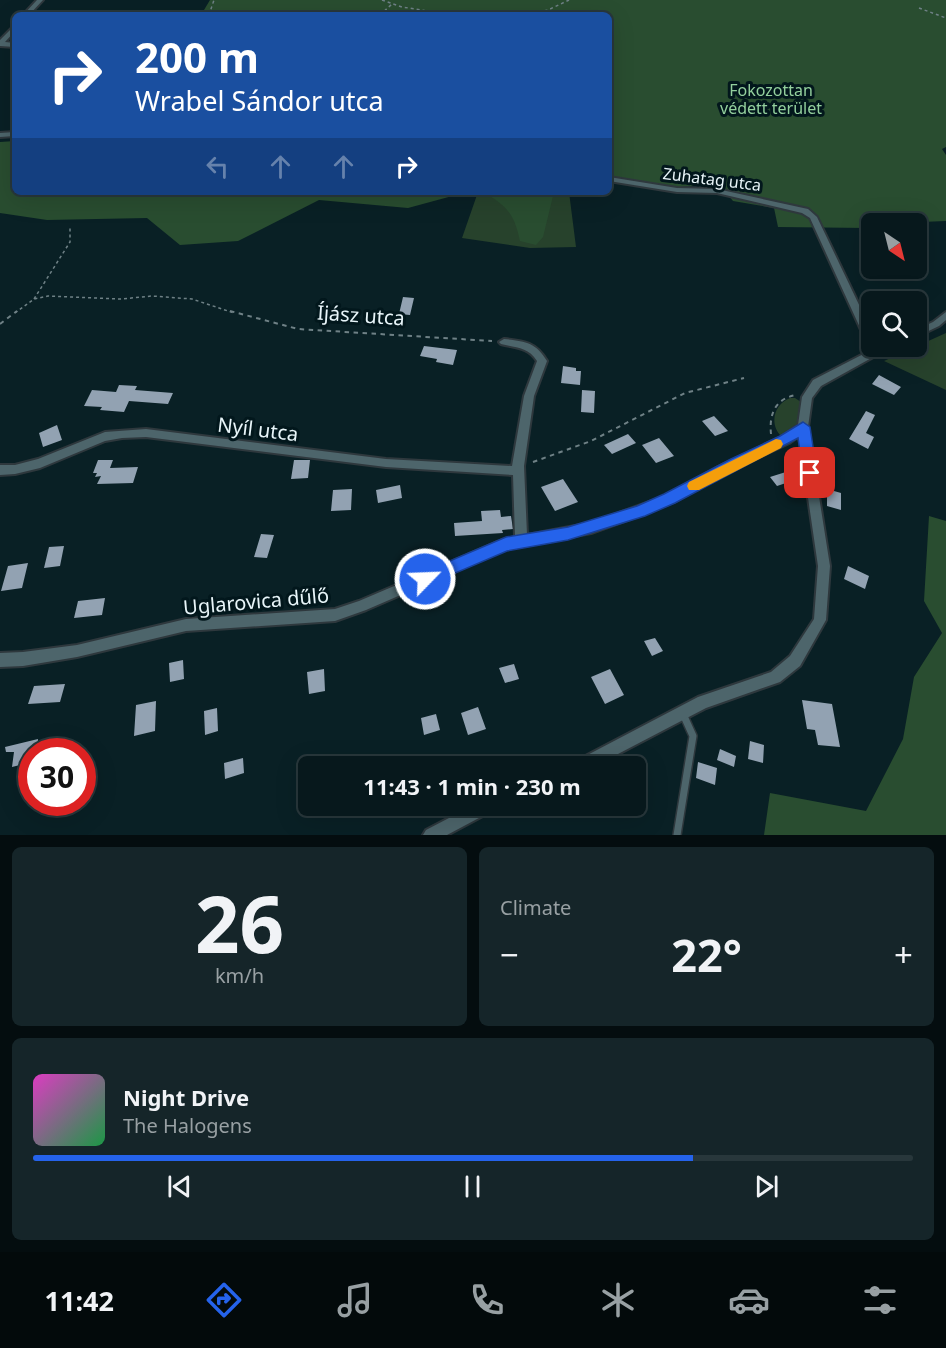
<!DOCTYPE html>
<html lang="en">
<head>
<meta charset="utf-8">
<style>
  body { margin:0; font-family:"Noto Sans",sans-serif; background:#152529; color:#f1f3f6; height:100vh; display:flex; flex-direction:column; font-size:22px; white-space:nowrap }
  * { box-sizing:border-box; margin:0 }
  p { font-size:20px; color:#98a0a3 }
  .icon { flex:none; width:33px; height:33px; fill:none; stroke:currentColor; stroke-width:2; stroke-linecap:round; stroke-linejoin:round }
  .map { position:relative; height:835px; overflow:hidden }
  .side { display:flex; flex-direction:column; gap:12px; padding:12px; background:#040d0f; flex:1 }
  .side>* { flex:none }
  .banner { position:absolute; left:12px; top:12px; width:600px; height:183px; border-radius:9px; box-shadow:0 6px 24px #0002,0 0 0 2px #28373b; background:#1a4fa0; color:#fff; overflow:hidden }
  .needle { width:39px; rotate:145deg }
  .tools { position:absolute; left:861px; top:213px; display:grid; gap:12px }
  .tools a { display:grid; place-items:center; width:66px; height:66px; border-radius:9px; background:#07181c; box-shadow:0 6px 24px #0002,0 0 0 2px #28373b; font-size:30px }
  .speed { position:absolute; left:18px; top:738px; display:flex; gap:12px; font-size:30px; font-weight:700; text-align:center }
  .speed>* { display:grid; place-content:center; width:78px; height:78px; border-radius:50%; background:#07181c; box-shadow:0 6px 24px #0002,0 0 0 2px #28373b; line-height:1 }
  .speed .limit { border:9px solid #d22; background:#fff; color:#111 }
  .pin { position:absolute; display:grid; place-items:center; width:51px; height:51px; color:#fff; margin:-26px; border-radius:12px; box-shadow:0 3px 9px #0006 }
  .me { position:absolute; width:66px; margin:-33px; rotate:66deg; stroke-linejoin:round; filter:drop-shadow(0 0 4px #0008) }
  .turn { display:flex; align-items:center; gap:21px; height:126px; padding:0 24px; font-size:27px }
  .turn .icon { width:78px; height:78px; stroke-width:2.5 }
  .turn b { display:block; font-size:42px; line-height:51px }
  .lanes { display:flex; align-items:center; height:57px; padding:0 24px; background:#0003; justify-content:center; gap:30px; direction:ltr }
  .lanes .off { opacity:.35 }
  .big { font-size:45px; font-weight:700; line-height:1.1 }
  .side .tile { flex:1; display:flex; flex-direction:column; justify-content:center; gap:9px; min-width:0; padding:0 21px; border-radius:9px; background:#152529 }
  .side .dial { align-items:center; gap:0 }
  .dial b { font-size:78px; line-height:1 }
  .song { display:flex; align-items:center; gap:18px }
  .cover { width:72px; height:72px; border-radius:9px; background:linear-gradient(135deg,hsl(310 70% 55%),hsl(140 70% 35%)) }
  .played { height:6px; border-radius:3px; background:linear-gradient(90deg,#2563eb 75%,#28373b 75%) }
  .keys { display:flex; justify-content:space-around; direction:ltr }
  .heat { display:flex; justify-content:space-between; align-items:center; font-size:33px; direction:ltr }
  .side .tiles { flex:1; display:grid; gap:12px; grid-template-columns:1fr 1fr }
  .tile:last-child { grid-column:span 2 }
  .trip { position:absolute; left:298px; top:756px; width:348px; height:60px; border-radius:9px; background:#07181c; box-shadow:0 6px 24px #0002,0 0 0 2px #28373b; font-weight:700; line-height:60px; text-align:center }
  .tabs { display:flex; height:96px; justify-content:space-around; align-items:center; background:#030a0b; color:#98a0a3 }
  .tabs .icon { width:42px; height:42px }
  .tabs .selected { color:#2563eb }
  .tabs b { font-size:27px; color:#f1f3f6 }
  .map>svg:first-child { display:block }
  .green { fill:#27422c }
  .forest { fill:#294d30 }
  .building { fill:#92a2b2 }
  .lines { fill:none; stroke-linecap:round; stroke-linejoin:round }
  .service-casing { stroke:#2e383d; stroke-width:10 }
  .minor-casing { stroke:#2e383d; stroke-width:4 }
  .path-far1 { stroke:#6f8186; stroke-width:1.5; stroke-dasharray:3 3; stroke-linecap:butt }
  .path { stroke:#6f8186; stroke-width:2; stroke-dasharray:4.5 4.5; stroke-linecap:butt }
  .service { stroke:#4d656b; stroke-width:7 }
  .minor { fill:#4d656b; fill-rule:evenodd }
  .route { fill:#2563eb; stroke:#184099; stroke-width:1.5 }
  .slow { fill:#f59e0b }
  .labels { text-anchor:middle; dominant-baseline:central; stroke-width:6; stroke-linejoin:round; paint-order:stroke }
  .far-park-label { font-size:16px; fill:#93d09d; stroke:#02171c }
  .far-street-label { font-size:16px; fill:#e8f5f9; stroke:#02171c }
  .street-label { font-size:20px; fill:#e8f5f9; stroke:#02171c }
</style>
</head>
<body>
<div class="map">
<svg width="946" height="835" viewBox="0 0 946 835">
  <rect width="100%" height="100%" fill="#092025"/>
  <path class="green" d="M478,192h91l7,55 -46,1 -68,-10z
    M946,333v57l-62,-29z
    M790,398h5l9,6 -5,23 -14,10 -4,-1c-12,-12 -7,-32 9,-38z"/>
  <path class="forest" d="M210,0h736v147l-4,2 4,6v66l-74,3 -1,3 -4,1 -89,-1 -4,-19 -41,-7 -14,-17 -40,3 -70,-7v-165h-408z
    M15,141v51h452l-59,16 -89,-8 -81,41 -58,4 -33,-27 -100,2 -47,-7v-71z
    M483,192h71l-11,45 -7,8 -16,-4c-6,-28 -13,-35 -37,-49z
    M929,516l17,5v314h-182l6,-42 96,18 37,-72 11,-62 28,-44 -18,-32z"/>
  <path class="building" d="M403,297l11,1 -4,17 -11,-1z
    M424,346l33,4 -4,15 -17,-3 1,-3 -17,-3z
    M563,366l13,2v3h5l-1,14 -19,-2z
    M879,375l22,12 -7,8 -22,-11z
    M119,385l18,1 -2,4 38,3 -5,11 -39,-3 -5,11 -24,-2 2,-3 -18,-1 8,-16 24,2z
    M582,390l13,1 -1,22 -13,-1z
    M866,411l9,4 -9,18 8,4 -6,12 -19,-10z
    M714,416l14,15 -13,5 -13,-15z
    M57,425l5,15 -19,7 -4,-14z
    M628,434l8,9 -24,11 -8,-9z
    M659,438l15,18 -18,7 -14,-18z
    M98,460h15l-3,8 28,-1 -5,16 -36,1 4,-8 -6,1 2,-4h-4z
    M294,460h16l-2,18 -17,1z
    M789,471l6,9 -18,6 -7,-9z
    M563,479l15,23 -23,9 -14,-24z
    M400,485l2,13 -24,5 -2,-13z
    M352,489l-1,21 -20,1 2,-21z
    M827,489l14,4v17l-14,-4z
    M500,510l1,7 10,-1 2,13 -11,1 1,3 -48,3 -1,-13 28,-2 -1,-10z
    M261,534l13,1 -7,23 -13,-1z
    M64,546l-4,20 -16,2 5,-21z
    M28,563l-6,25 -21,3 7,-25z
    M848,566l21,10 -4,13 -21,-10z
    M105,598l-3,17 -28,3 4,-17z
    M655,638l8,13 -11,5 -8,-15z
    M183,660l1,19 -14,3 -1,-19z
    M514,664l5,15 -14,4 -6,-15z
    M324,669l1,22 -16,3 -2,-22z
    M610,669l14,26 -19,9 -14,-27z
    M65,684l-5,18 -32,2 6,-18z
    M802,700l30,4 8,43 -22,-2 -3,-15 -8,-1z
    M156,701l-1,30 -21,5 2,-31z
    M478,707l8,22 -18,6 -7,-22z
    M217,708l1,23 -13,4 -1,-24z
    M436,714l4,16 -16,5 -3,-17z
    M38,739l-1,13h-5v10l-20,5 2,-15h-8l-1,-5z
    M750,741l14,4 -1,18 -15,-4z
    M720,749l16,7 -2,11 -17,-7z
    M243,758l1,15 -19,6 -1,-16z
    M698,762l19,6 -2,17 -19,-7z"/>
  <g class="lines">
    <g class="service-casing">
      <path id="service" d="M677,835l16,-99 -10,-22"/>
    </g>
    <g class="minor-casing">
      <path id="minor" d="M37,0h6l-14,15h-6z
        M15,25v6l-10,11 10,1v4l-15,-1v-6z
        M15,132v4l-15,1v-4z
        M609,177l68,11 40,1 91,20 9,8 55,115v14l-5,-3 -57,-125 -8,-5 -85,-20 -40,-1 -68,-11z
        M946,312v8l-7,6 -23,11v-7l17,-8z
        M504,339c20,2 32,3 43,22l-13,35 -10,70 3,69 64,-12 75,-27 52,-29 63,-30 17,-12 4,-28 11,-17 66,-34h14l-72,40 -9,12 -4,29 22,139 -4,54 -26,46 -20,16 -74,26 -111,58h-21l2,-5 122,-64 73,-25 19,-16 24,-37 4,-53 -19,-130 -10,7 -63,30 -52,29 -30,12 -53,19 -84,16 -141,61 -31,11 -149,10 -109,26 -54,9 -23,1v-14l23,-1 54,-7 109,-26 149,-10 24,-8 143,-61 13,-3 -2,-62 -127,-8 -240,-30 -24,1 -17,3 -65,27 -25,6 -15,1v-10h15l23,-6 67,-27 41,-3 240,30 126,7 12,-70 13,-35c-9,-14 -21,-13 -36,-17l-2,-2z
        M472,806h23l-3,5 -45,24h-24l3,-5z"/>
    </g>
    <path class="path-far1" d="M382,0l20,7 52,8
      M919,8l27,10
      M209,15l5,-15
      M380,15l12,-11
      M527,15l21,-5 21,-10
      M34,299l36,-57v-14
      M15,313l19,-14 14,-3 73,3 31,-3 40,3 42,14"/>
    <path class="path" d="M230,311l68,18 194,12
      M0,324l17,-13
      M771,434c-2,-20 4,-35 25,-39
      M533,462l58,-21 94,-48 59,-15"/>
    <use href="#service" class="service"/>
    <use href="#minor" class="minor"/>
  </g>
  <path class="route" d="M803,422l7,5 7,46 -2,5h-10l-2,-5 -5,-35 -123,65 -30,13 -77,24 -61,11 -82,35 -6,-2 -2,-5 2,-5 87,-37 62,-10 69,-21 27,-12 67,-35 49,-23z"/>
  <path class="slow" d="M776,439l5,1 2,4 -2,4 -82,42h-10l-2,-4 2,-4z"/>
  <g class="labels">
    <g class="far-park-label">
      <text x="771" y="90">Fokozottan<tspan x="771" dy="18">védett terület</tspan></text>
    </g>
    <g class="far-street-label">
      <text transform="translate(712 179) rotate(7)">Zuhatag utca</text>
    </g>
    <g class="street-label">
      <text transform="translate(361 315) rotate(4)">Íjász utca</text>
      <text transform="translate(258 429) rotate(7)">Nyíl utca</text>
      <text transform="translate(256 601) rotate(-5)">Uglarovica dűlő</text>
    </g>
  </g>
</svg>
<div class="tools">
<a><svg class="needle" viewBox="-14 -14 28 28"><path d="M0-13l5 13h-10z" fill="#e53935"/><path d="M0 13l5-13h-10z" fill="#98a0a3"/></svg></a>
<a><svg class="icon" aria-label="search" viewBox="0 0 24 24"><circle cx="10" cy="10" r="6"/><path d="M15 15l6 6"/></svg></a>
</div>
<div class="speed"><div class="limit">30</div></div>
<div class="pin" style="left:810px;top:473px;background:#d93025"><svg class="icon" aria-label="arrive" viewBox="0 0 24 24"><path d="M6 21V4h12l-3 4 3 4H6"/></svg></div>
<svg class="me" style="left:425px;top:579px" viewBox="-20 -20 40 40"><circle r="17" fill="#2563eb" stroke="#fff" stroke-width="3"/><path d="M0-11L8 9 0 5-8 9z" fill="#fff"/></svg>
<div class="trip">11:43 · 1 min · 230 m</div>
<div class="banner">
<div class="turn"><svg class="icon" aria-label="right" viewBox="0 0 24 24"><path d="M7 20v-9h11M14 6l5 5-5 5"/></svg><div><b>200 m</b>Wrabel Sándor utca</div></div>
<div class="lanes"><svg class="icon off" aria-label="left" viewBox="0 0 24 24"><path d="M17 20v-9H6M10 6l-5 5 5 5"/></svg><svg class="icon off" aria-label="ahead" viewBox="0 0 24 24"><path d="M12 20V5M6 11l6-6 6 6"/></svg><svg class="icon off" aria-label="ahead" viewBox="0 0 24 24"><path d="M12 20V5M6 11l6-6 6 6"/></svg><svg class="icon" aria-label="right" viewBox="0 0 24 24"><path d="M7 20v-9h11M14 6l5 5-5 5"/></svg></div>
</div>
</div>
<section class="side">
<div class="tiles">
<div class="tile dial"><b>26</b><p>km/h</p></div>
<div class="tile"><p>Climate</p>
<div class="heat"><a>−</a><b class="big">22°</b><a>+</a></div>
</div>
<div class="tile">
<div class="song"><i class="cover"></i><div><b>Night Drive</b><p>The Halogens</p></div></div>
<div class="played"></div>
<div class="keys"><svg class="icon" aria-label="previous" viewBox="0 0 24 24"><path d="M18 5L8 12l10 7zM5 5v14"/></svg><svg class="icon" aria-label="pause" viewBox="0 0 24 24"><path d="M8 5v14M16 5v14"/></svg><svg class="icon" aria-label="next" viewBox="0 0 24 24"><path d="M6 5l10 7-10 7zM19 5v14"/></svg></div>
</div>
</div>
</section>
<nav class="tabs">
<b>11:42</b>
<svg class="icon selected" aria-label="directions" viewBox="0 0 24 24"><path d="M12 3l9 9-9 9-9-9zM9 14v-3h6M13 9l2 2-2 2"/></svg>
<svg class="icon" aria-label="music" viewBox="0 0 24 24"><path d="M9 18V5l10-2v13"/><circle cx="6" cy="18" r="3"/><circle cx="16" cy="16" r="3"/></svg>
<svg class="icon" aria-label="phone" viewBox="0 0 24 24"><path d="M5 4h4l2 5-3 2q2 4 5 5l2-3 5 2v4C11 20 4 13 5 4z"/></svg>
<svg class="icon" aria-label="climate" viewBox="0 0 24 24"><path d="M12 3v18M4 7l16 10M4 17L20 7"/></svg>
<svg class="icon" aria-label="car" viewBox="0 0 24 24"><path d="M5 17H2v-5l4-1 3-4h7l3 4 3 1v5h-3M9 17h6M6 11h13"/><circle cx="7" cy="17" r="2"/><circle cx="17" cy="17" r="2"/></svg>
<svg class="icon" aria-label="filters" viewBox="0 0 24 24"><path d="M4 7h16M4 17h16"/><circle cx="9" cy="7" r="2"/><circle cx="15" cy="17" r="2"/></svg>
</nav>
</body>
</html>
